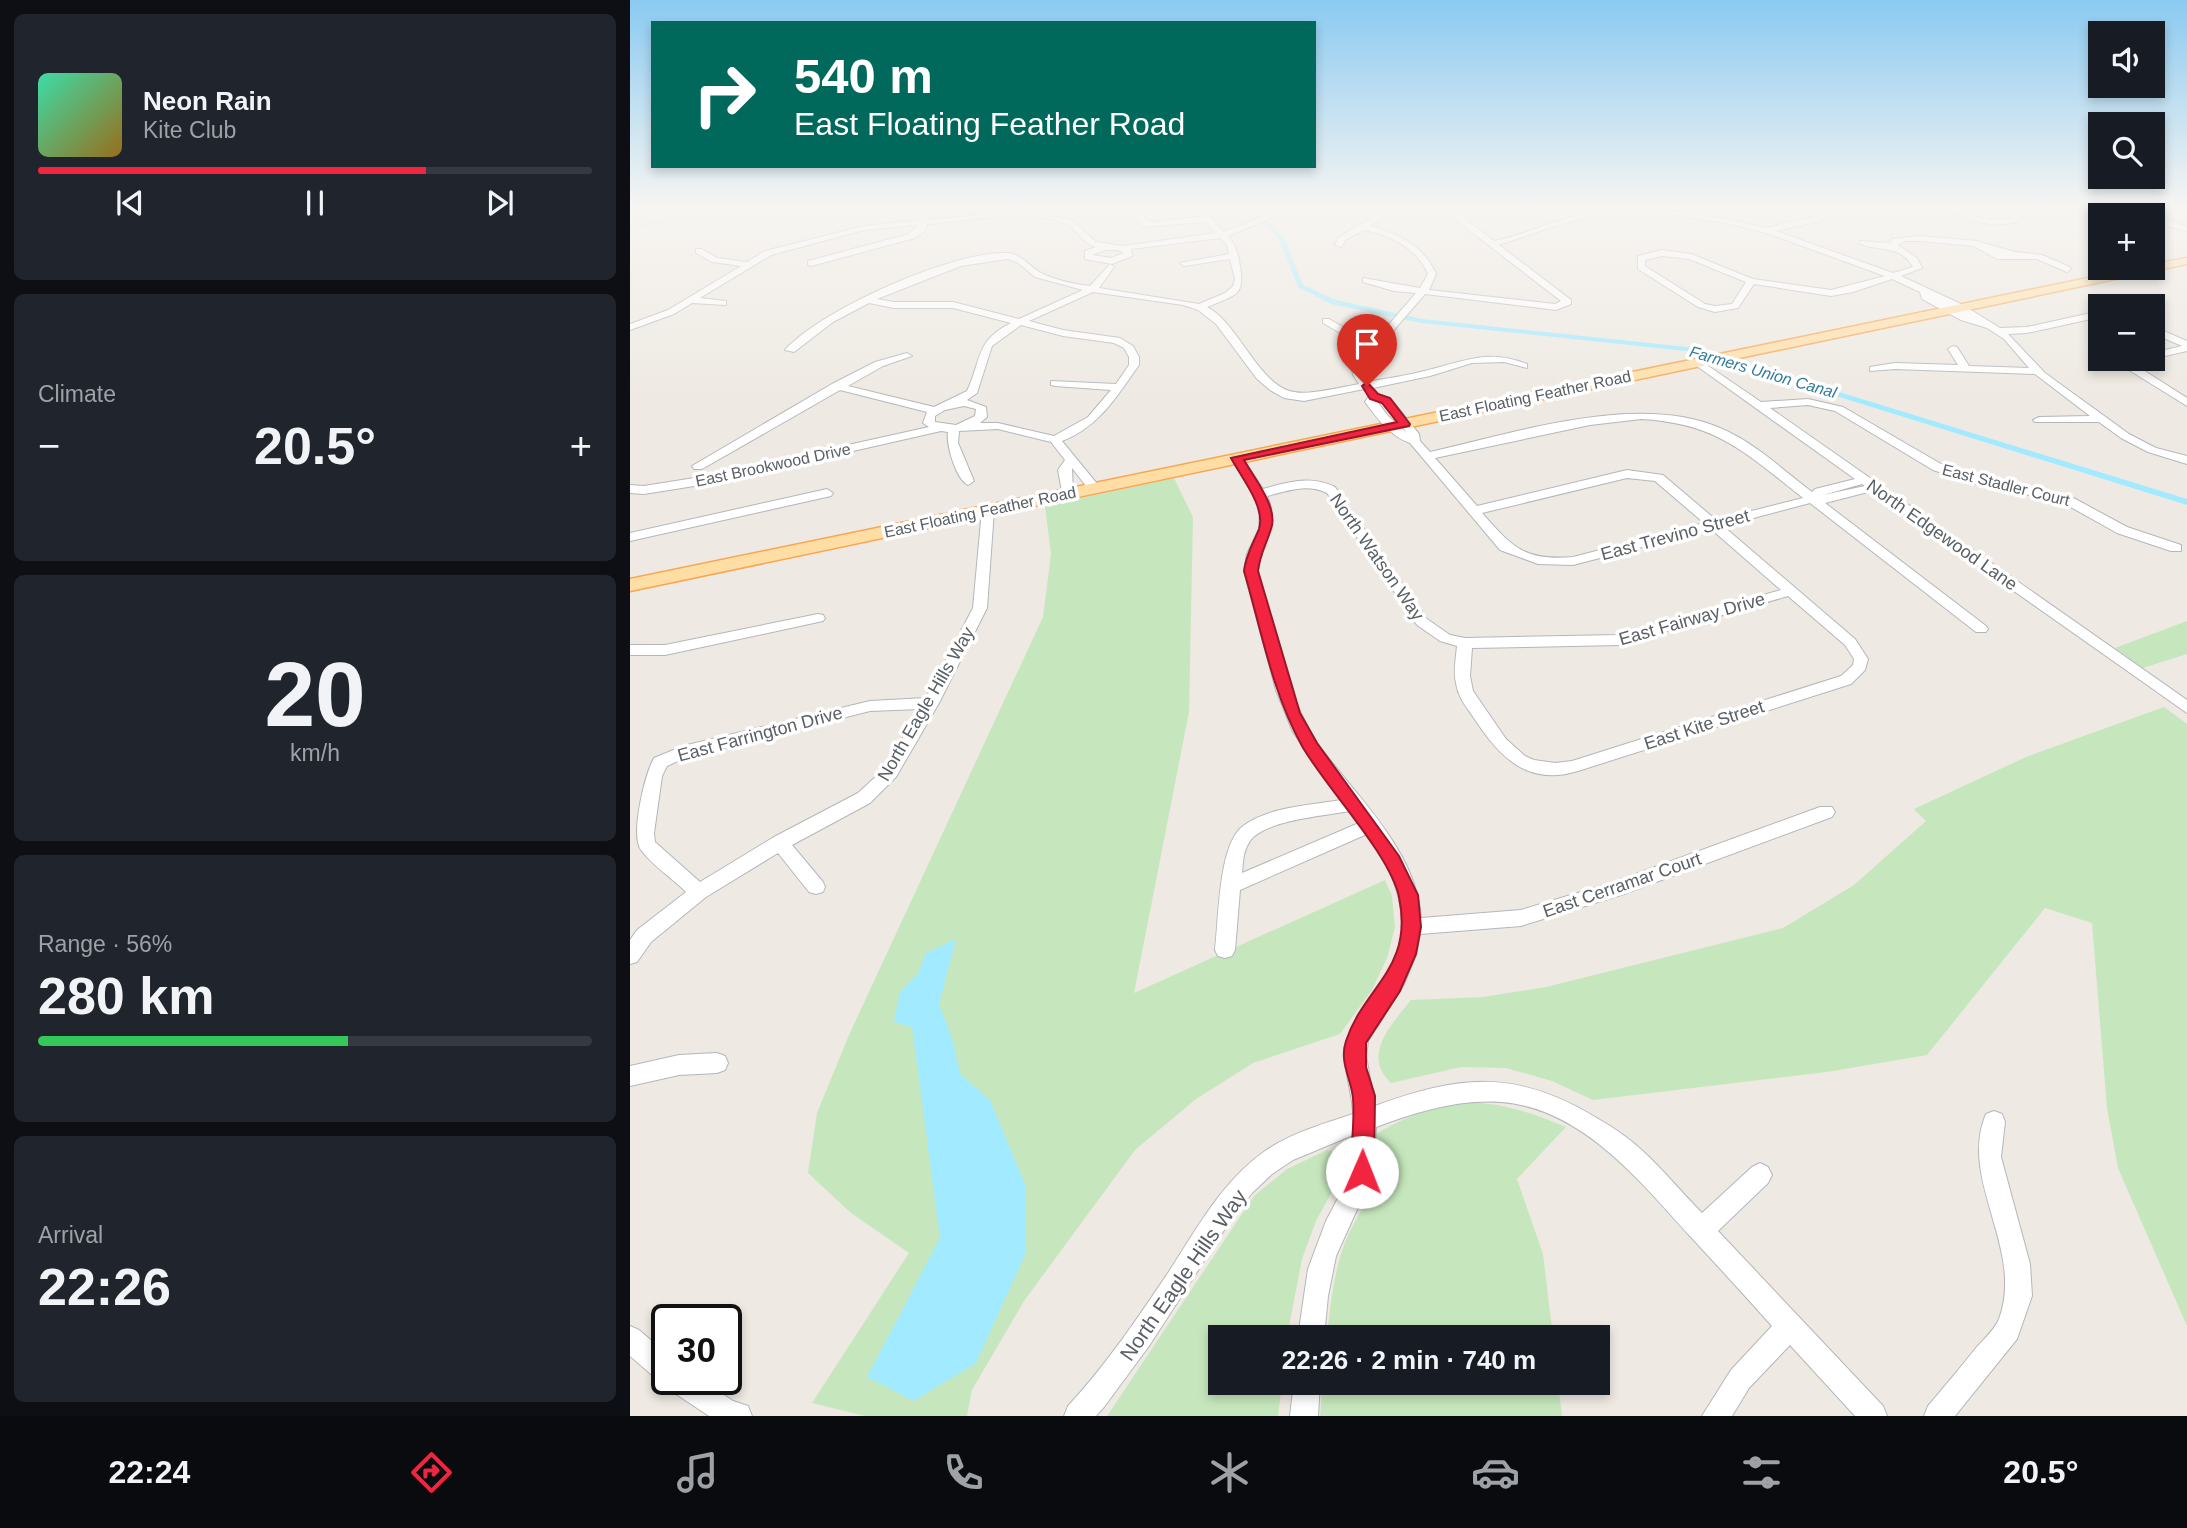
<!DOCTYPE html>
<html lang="en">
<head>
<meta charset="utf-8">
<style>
  body { margin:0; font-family:Helvetica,sans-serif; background:#20242c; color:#f1f3f6; height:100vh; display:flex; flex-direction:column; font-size:26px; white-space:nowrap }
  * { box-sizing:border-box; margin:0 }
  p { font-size:23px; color:#9ea1a6 }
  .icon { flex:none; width:38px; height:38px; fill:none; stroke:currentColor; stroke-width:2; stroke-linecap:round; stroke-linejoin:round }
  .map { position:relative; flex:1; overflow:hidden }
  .side { display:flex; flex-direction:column; gap:14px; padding:14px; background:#0d0f14; width:630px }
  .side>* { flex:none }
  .guide { position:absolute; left:21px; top:21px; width:665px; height:147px; border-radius:0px; box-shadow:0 4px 10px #0003; background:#00695c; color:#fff; overflow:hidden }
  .buttons { position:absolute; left:1458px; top:21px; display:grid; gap:14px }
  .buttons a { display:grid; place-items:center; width:77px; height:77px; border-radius:0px; background:#171b24; box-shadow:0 4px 10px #0003; font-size:35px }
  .speed { position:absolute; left:21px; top:1304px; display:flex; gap:14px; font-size:35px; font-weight:700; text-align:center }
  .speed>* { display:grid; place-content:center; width:91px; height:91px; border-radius:50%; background:#171b24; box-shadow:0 4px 10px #0003; line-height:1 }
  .speed .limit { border:4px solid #111; border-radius:10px; background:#fff; color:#111 }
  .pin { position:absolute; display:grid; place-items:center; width:60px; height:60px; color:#fff; margin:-72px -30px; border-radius:50% 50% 50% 0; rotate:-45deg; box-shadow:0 0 7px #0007 }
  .pin .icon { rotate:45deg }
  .me { position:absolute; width:77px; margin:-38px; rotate:1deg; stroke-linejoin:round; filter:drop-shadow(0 0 5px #0008) }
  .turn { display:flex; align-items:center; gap:24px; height:147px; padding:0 28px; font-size:32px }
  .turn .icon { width:91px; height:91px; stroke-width:2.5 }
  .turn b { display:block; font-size:49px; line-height:60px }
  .big { font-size:52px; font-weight:700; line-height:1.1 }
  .side .card { flex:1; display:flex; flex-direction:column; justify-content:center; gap:10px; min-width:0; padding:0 24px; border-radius:10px; background:#20242c }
  .side .dial { align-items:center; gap:0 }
  .dial b { font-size:91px; line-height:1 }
  .song { display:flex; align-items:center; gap:21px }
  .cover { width:84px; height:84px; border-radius:10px; background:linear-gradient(135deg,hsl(160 70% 55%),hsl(40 70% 35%)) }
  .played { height:7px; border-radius:4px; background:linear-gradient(90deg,#f22440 70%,#363941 70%) }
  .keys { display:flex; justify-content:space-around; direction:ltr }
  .heat { display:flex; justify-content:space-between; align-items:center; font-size:38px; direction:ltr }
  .charge { height:10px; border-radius:5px; background:linear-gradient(90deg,#34c759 56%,#363941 0) }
  .trip { position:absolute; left:578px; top:1325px; width:402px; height:70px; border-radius:0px; background:#171b24; box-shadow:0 4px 10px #0003; font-weight:700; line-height:70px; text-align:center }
  .dock { display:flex; height:112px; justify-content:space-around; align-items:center; background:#090b0e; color:#9ea1a6 }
  .dock .icon { width:49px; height:49px }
  .dock .current { color:#f22440 }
  .dock b { font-size:32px; color:#f1f3f6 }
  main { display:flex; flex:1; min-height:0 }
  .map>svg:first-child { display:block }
  .green { fill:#c6e7bd }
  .water { fill:#a1eaff }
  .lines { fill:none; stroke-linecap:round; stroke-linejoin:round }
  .stream { stroke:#a1eaff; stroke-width:2 }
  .canal { fill:#a1eaff; fill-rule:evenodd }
  .minor-casing { stroke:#b3b7ba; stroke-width:2 }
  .major-casing { stroke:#f8a651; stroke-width:3 }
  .minor { fill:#fff; fill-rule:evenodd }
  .major { fill:#ffdea6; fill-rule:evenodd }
  .route { fill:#f22440; stroke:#9d172a; stroke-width:2 }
  .labels { text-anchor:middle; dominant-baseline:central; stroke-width:7; stroke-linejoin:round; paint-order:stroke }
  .far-water-label { font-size:16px; font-style:italic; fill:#327c9b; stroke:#fff }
  .far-street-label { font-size:16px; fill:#5a6064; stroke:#fff }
  .street-label { font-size:18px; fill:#5a6064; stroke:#fff }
  .near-street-label { font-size:21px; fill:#5a6064; stroke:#fff }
</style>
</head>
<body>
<main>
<section class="side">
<div class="card">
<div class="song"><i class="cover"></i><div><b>Neon Rain</b><p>Kite Club</p></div></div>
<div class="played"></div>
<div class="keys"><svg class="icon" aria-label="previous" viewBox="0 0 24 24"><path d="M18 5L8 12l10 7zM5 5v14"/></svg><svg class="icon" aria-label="pause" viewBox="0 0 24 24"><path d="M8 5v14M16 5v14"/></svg><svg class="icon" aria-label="next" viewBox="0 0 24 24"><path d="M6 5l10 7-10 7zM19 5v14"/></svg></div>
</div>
<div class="card"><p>Climate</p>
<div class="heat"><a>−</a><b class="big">20.5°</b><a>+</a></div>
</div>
<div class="card dial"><b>20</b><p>km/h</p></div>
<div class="card"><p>Range · 56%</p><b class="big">280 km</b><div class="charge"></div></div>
<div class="card"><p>Arrival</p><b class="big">22:26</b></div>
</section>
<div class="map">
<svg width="1557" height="1416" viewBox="0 0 1557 1416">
  <rect width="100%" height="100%" fill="#eee9e2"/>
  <path class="green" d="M544,478l19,39 -4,195 -55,281 251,-113 7,16 3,31 -8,31 -15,32 -32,44 -87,29 -57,36 -61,51 -111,151 -52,89 -5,26h-102l-53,-13 97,-150 -58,-40 -43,-40 9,-60 32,-78 194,-418 8,-63 -6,-48z
    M1557,621v33l-44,14 -28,-20z
    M1534,707l23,17v602l-69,-158 -11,-60 -15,-185 -47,-15 -118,147 -100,17 -234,28 -41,-19 -46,-13 -45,-1 -70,16c-30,-28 1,-59 20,-83l72,-3 63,-10 237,-59 71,-43 72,-64 -12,-12 112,-52z
    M836,1102c37,1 67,11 100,25l-49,52 26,75 10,83h-226c3,-29 6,-58 15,-86 8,-26 27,-49 35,-75 5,-15 -3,-27 -1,-42 29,-18 57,-26 90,-32z
    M697,1150l10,2 8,16 -29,53 -14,38 -15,78h-67v45l62,1 -4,33h-171l147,-220 33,-27z
    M693,1383h235l4,33h-242z"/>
  <path class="water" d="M326,939l-17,65 13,34 8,36 30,26 35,84v71l-49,108 -62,38 -47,-24 73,-139 -28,-211 -18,-5 6,-30 19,-20 7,-19z"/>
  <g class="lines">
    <path class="stream" d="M0,228l93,-20"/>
    <path class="canal" d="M616,208h7l31,29 19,48 33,15 86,19 274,29 491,151v6l-492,-153 -273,-29 -91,-19 -33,-17 -20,-49z"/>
    <g class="minor-casing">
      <path id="minor" d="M291,208h8l-2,12 96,-9 49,9 24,22 27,4 93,-13 -11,-11 -62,5 -13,-19h8l10,14 52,-5 -8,-9h9l23,24 61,-24h11l-68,28c7,8 9,15 11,24 6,36 1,33 -32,47 15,8 24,22 34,35 43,62 49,55 118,42l-6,-9 -1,-8 22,-26 -32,-7 -19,-11v-4h6l19,11 31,6 37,-43 -22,-2 -31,-9v-4l57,10 8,-14c-11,-26 -38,-39 -64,-44l-19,10 -3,7 -7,-2 4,-8 49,-29h10l-28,18c28,7 54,20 66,48l-7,16 126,14 6,-3 -109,-84v-4h6l36,28c44,-9 83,-33 129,-33l-65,17 -59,20 72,55v4l-15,6 -131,-16 -63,73 1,8 6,7c18,-4 37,-6 55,-11 39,-9 62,-23 103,-7v4l-23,-6 -32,1 -42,13 -57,12 5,6 12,4 29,36 1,7 10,11c84,-19 208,-60 290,-24 34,14 63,42 92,64l3,-3 40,-10 -161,-115 -1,-2 5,-3 63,43 47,-3 35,8 98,57 44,15 83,16 59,32 54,18v6h-10l-54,-18 -57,-32 -78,-15 -49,-16 -98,-59 -27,-6 -38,3 417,292v13l-315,-222 -47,12 161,123 2,3 -2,3h-10l-166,-129 -87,23 132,113 13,20 -3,11 -14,14 -273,87c-49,15 -77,-12 -102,-50 -8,-12 -18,-23 -20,-38 -3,-12 0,-25 1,-37l-17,-5 -23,-16 -90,-132c-20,-10 -40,-2 -60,3 15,33 -9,44 -9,75 16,58 26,120 59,172 38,52 100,108 104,175l100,-8 90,-27 209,-76h12l3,5 -3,5 -211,78 -100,31 -101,8 -4,21 -12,29 -36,57 -2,15 9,50c84,-31 141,-37 220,11 18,10 37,23 52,38 19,18 36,39 55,58l50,-46 8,-4 8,4 4,8 -4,8 -50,48 165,175 4,10h-32l-65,-71 -41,43 -17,28h-30l29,-46 41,-44c-27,-30 -55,-61 -83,-91 -50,-55 -108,-127 -188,-133 -43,-3 -85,10 -125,25l-2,45 -38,84 -8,40 -4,41h-26l10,-68 18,-48 22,-42 5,-44 -60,25 -21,14 -20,19 -26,34 -77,119 -45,61 -8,9h-32l4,-10c38,-41 69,-87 100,-133 28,-43 54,-92 97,-122 26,-18 58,-27 88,-37 0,-22 -12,-50 -7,-70 6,-25 25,-43 39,-64 32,-50 14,-102 -18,-146l-127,56 -5,60 -3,6 -7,2 -7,-2 -3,-6c4,-31 3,-105 28,-124 25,-19 68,-21 98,-26l-48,-68 -17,-42 -32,-119 3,-17 12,-25 1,-18 -8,-19 -21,-34 2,-2h8l22,33c25,-7 48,-14 72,-2l92,132 23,16 15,3 155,-3 161,-45 -70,-61 -138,36 -35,-1 -38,-14 -90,-107c-20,-7 -33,-25 -45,-41l4,-6 -5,-7 -60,12 -20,-3 -14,-8 -13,-11 -41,-55 -18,-14 -15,-5 -90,-13 -64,29 34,9 57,8 13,8 6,11v8c-22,31 -40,62 -77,76l36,44v6h-8l-18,-23 1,26 -6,4 -4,-1 -5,-27 7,-10 -14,-18 -53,-13 -39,2 -1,12 16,38 -6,4c-12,-6 -22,-40 -20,-53l-7,-1 -228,52 -69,11 -14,-1v-8l14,1 69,-11 216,-48 -6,-4 4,-11 -87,-22 -138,79h-8l-2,-3 140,-82 43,-22 32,-9 5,3 -29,10 -35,20 86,21 33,-16c15,-32 8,-50 44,-68l-58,-15h-59l-25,-5 -36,19 -39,30 -9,-2c36,-40 167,-99 222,-97 16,1 23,15 36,21 15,7 31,10 47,12l20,-22 4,3 -15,21 100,16 26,-11 8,-7 2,-7 -5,-20 -46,7 -4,-3 49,-9 -2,-9 -7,-7 -89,11 1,7 -20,8 -27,-5v-8l11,-4c-13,-3 -18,-17 -29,-23 -30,-16 -106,-3 -140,0l-2,7 -10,7 -104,28 -3,-1v-4l101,-27 9,-9 -54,5 -93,25 -71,43 26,3v4l-34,-2 -18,11 -44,16v-6l38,-14 73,-44 -29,-4 -16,-9v-4h6l15,9 30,4 18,-11 99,-25 55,-6zM475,250h13l6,3 -13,5 -19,-3zM377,259l10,3 18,15 48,13 -64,29 -66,-17h-59l-17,-3 84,-33zM391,325l42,11 51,7 10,5 5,9v8l-13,19 -65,-3v4l4,1 56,4 -23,27 -34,19 -56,-13h-18l7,-6 -1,-10 -19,-7 10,-7 15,-47zM746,400l6,2 25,31 -19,-17zM334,406l12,3 -1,7 -19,9 -21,-3v-6l10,-6zM1011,419c76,4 105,34 162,79l-87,22 -53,-45 -36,-5 -150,36 -42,-48 155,-33zM997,478l28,3 49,42 -131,34c-49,4 -61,-10 -91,-44zM1232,484l3,2 -42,9zM1158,596l57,49 9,14 -1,6 -12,11 -269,85 -17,2 -21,-3 -9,-4 -19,-17 -33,-48 -3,-15 2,-28 148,-3zM720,811l9,12 -117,50c1,-11 1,-22 8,-32 15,-21 74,-25 100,-30z
        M1005,208h20l76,12 34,8 49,-11 17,-9h10l-21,13 -44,10 117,42 20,-6c-12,-23 -36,-15 -54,-24l1,-2 30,2 2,-4 28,-3 56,5 39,11 27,3 28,12 1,2 -4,3 -30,-13h-40l-23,-13 -54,-5h-15l-7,4 19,13 5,10 -21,8 62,29 37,23 27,-1 73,-16v6l-73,16 -19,1 37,39 84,61 27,14 31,8v8l-39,-12 -27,-14 -22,-16h-64l-2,-2 6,-3 51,-1 -55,-42 -140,-5 -25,2v-4l25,-4 63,2 -10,-16 5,-3 4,1 12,19 60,2 -25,-29 -17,-11 -26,-8 -39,-21 -2,-7 -28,-13 -39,13 -22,4 -77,-12 -16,24 -23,4 -17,-5 -60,-38v-13l24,-6 29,4 62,25 78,11 54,-14 -116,-42 -38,-10zM1032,256l27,3 57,23 -14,22 -17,2 -10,-2 -60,-38v-6z
        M1296,208h37l-2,3c15,9 34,10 51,7l-2,-3 -26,-7 32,3 5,8c-22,12 -46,2 -67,-6 -9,-3 -19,-1 -28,-5z
        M1550,208h7v3l-26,6 26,10v4l-29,-7 -6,-9z
        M1522,326l35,15v10l-35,8h-1l1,-6 30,-7 -30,-13z
        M1503,359h12l-8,7 50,32v8l-58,-36 -3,-6z
        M197,489l6,4 -2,3 -201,45v-8z
        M358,506l6,4 -7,98 -48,95 -43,74 -26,26 -78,42 31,37 2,5 -2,5 -7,2 -7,-2 -31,-39 -72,44 -55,45 -14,20 -7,2v-24l7,-10 49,-38c-14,-14 -34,-27 -45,-42 -11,-15 4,-76 13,-92l29,-12 187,-45 56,-3 47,-90 9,-98zM290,709l-36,60 -26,24 -84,44 -74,45 -45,-40 -1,-9 8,-57 5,-10 20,-9 183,-46z
        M188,614l5,1 2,3 -2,3 -158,34h-35v-10h35z
        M87,1053l8,3 3,7 -3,7 -8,3 -38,2 -49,11v-20l49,-11z
        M1364,1111l8,3 3,8 -4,35 29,107 2,32 -15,43 -62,77h-31l4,-10c16,-19 32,-38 48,-58 8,-9 19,-19 23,-29 26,-70 -41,-139 -13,-205z
        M0,1326l9,4 28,24v25h33l33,22 15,5 4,10h-43l-42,-28 -37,-32z
        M664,1382h26l-2,34h-28z"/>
    </g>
    <g class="major-casing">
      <path id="major" d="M1557,258v6l-1557,327v-12l1506,-311h16v-4z"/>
    </g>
    <use href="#minor" class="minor"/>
    <use href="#major" class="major"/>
  </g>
  <linearGradient id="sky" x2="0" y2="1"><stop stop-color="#8bcaf1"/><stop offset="0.51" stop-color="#f7f5f2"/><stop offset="1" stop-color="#f7f5f2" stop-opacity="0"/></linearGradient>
  <rect width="1557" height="406" fill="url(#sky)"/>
  <path class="route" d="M737,382l11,12 12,4 20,26 -1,2 -165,34c10,18 35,48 27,69 -5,16 -11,25 -13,42l42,142 17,30 82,113 19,39 3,32 -5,27 -16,37 -34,52v24l9,29 -1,76 -4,8 -8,3 -8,-3 -4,-8c1,-24 5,-50 3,-74 -2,-20 -14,-36 -7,-57 18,-55 68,-72 53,-144 -9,-43 -73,-109 -97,-151 -30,-54 -41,-117 -58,-175 2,-17 9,-27 15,-42 7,-22 -18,-52 -28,-71l166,-36 -15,-19 -12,-4 -8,-13z"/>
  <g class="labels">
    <g class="far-water-label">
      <text transform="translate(1133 372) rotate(16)">Farmers Union Canal</text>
    </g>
    <g class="far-street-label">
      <text transform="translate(905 396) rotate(-12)">East Floating Feather Road</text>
      <text transform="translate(143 465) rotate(-12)">East Brookwood Drive</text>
      <text transform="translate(1376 485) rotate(14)">East Stadler Court</text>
      <text transform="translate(350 512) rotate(-12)">East Floating Feather Road</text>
    </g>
    <g class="street-label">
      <text transform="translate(1045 535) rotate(-15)">East Trevino Street</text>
      <text transform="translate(1312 535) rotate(35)">North Edgewood Lane</text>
      <text transform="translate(747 557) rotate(55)">North Watson Way</text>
      <text transform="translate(1062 619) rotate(-16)">East Fairway Drive</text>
      <text transform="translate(296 704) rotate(-60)">North Eagle Hills Way</text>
      <text transform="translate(1074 725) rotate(-18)">East Kite Street</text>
      <text transform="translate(130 734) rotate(-15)">East Farrington Drive</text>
      <text transform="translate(992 885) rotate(-19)">East Cerramar Court</text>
    </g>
    <g class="near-street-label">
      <text transform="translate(553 1275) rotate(-55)">North Eagle Hills Way</text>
    </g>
  </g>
</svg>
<div class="buttons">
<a><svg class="icon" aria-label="sound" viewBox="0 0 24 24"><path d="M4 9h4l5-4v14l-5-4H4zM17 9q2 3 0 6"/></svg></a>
<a><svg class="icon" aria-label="search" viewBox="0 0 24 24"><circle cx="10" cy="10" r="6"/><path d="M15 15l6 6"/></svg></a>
<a>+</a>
<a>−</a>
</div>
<div class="speed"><div class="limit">30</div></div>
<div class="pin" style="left:737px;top:386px;background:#d93025"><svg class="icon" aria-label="arrive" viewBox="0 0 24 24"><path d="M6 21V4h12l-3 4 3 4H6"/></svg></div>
<svg class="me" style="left:732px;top:1172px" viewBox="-20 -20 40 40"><circle r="19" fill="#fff"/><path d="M0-13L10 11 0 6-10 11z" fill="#f22440"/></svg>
<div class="trip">22:26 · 2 min · 740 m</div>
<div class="guide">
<div class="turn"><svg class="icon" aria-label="right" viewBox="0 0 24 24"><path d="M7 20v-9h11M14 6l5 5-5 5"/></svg><div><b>540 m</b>East Floating Feather Road</div></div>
</div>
</div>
</main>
<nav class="dock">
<b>22:24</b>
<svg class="icon current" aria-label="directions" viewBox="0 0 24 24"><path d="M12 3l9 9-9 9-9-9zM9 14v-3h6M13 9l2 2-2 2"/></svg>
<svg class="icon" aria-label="music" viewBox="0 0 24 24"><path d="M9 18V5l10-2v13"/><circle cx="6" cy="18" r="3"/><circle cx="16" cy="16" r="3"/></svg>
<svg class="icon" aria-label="phone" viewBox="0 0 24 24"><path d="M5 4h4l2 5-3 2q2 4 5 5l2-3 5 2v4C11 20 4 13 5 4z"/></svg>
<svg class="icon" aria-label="climate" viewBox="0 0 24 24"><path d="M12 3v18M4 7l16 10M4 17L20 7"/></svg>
<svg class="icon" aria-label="car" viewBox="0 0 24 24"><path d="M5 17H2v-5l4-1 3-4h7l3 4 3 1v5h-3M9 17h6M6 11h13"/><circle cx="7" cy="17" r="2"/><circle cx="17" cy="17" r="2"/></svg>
<svg class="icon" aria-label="filters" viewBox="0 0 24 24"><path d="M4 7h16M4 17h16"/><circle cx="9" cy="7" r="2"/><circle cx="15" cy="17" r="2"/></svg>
<b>20.5°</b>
</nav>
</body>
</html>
